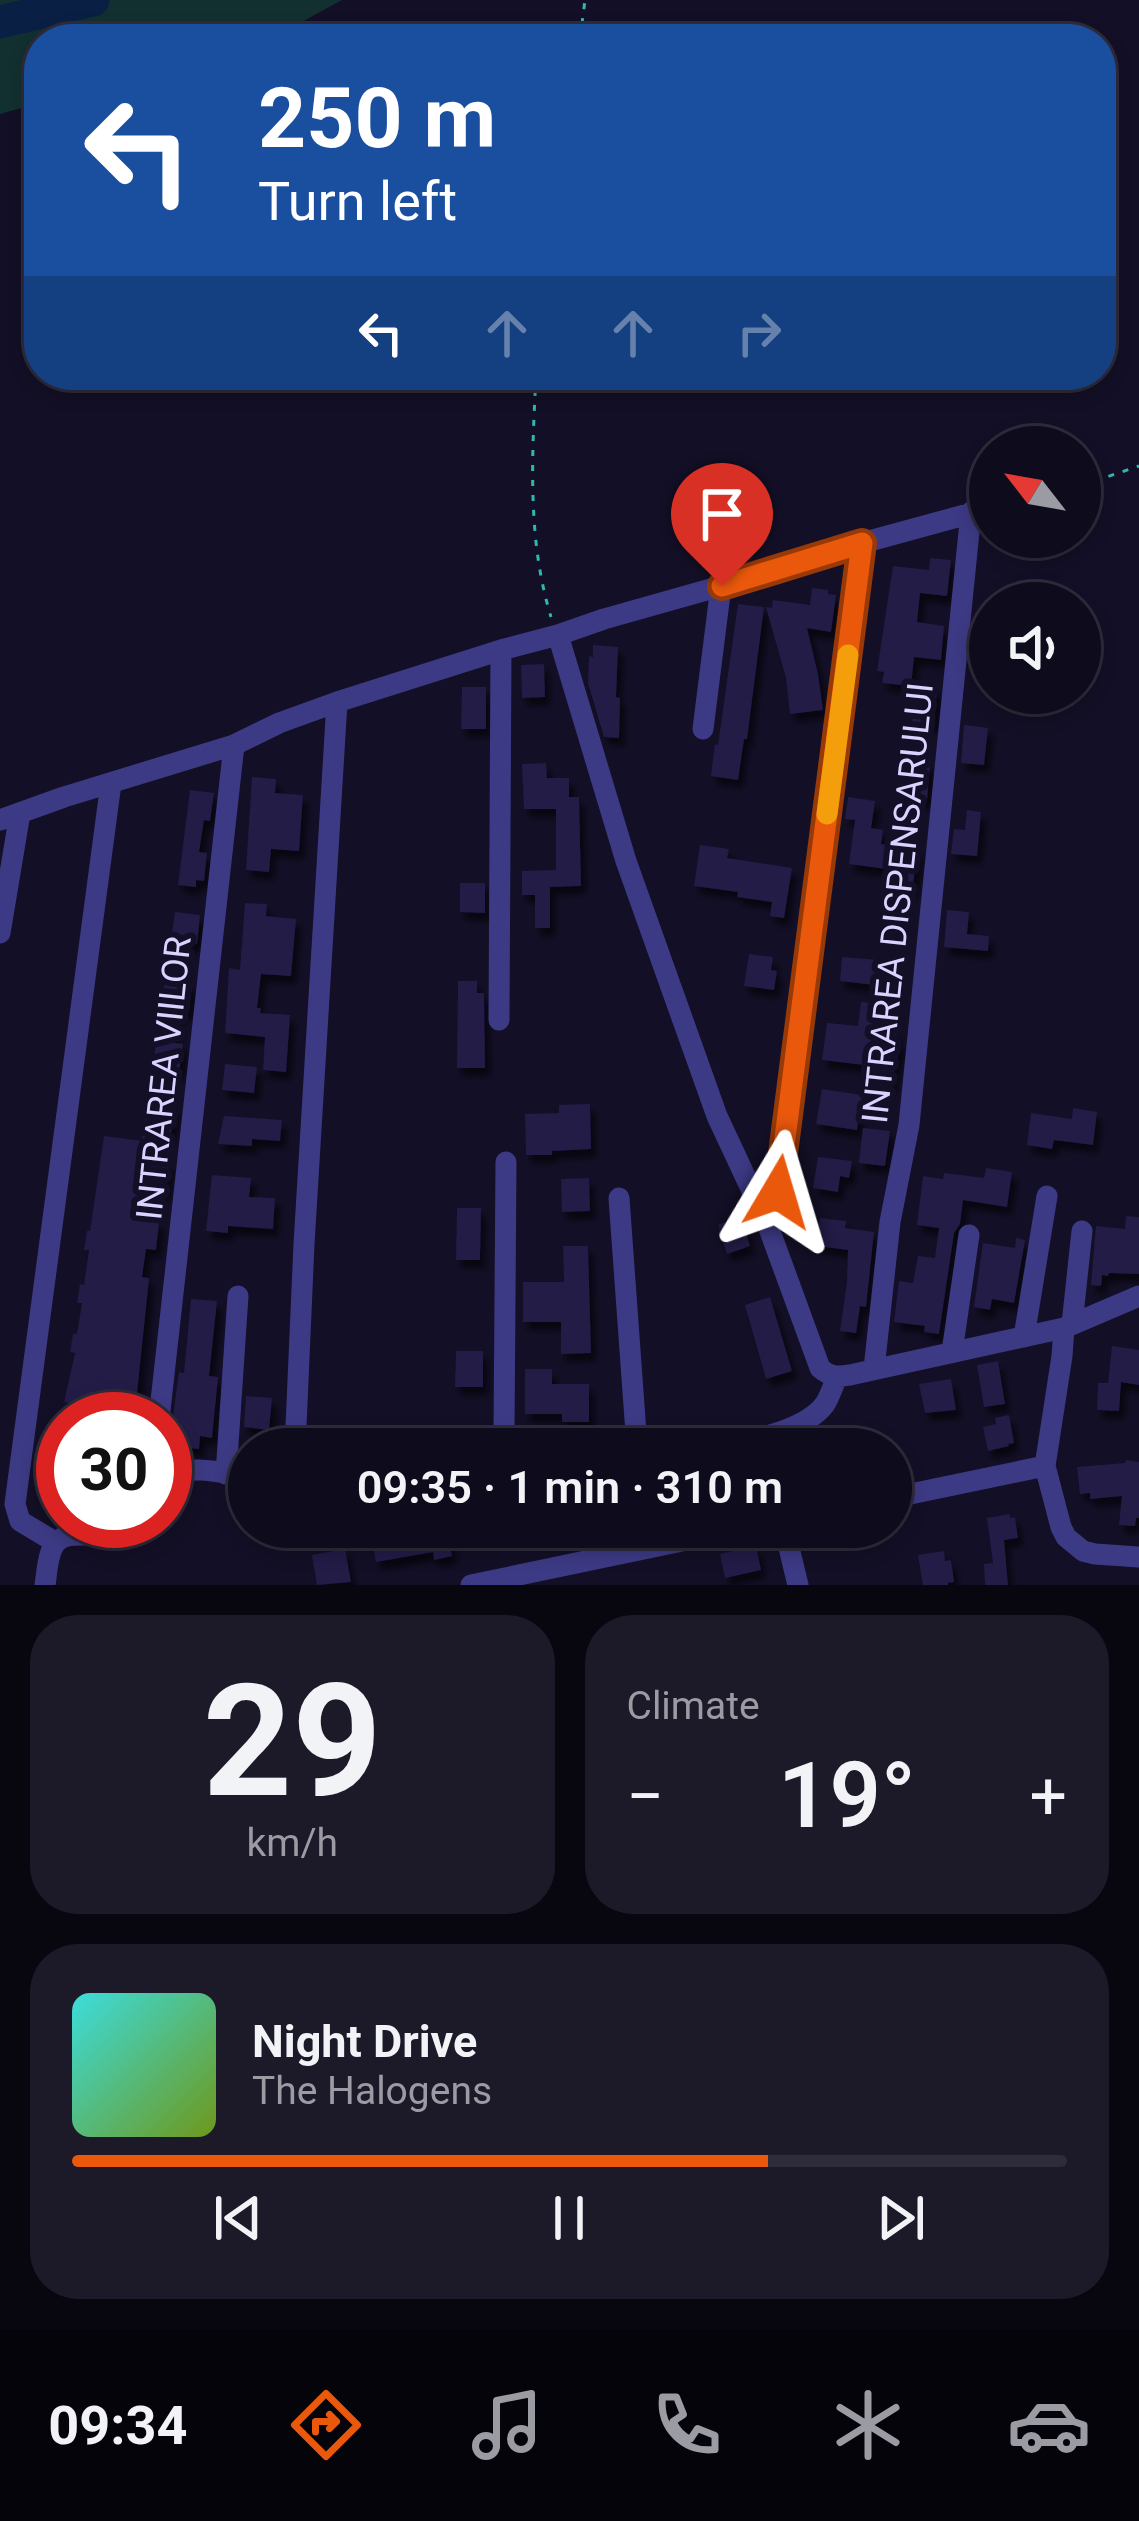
<!DOCTYPE html>
<html lang="en">
<head>
<meta charset="utf-8">
<style>
  body { margin:0; font-family:Roboto,sans-serif; background:#1c1929; color:#f1f3f6; height:100vh; display:flex; flex-direction:column; font-size:45px; white-space:nowrap }
  * { box-sizing:border-box; margin:0 }
  p { font-size:39px; color:#9b9ba3 }
  .icon { flex:none; width:66px; height:66px; fill:none; stroke:currentColor; stroke-width:2; stroke-linecap:round; stroke-linejoin:round }
  .map { position:relative; height:1585px; overflow:hidden }
  .drawer { display:flex; flex-direction:column; gap:30px; padding:30px; background:#08060f; flex:1 }
  .drawer>* { flex:none }
  .banner { position:absolute; left:24px; top:24px; width:1092px; height:366px; border-radius:48px; box-shadow:0 6px 18px #0003,0 0 0 3px #2e2b3b; background:#1a4fa0; color:#fff; overflow:hidden }
  .needle { width:78px; rotate:301deg }
  .controls { position:absolute; left:969px; top:426px; display:grid; gap:24px }
  .controls a { display:grid; place-items:center; width:132px; height:132px; border-radius:50%; background:#0e0b1c; box-shadow:0 6px 18px #0003,0 0 0 3px #2e2b3b; font-size:60px }
  .speed { position:absolute; left:36px; top:1392px; display:flex; gap:24px; font-size:60px; font-weight:700; text-align:center }
  .speed>* { display:grid; place-content:center; width:156px; height:156px; border-radius:50%; background:#0e0b1c; box-shadow:0 6px 18px #0003,0 0 0 3px #2e2b3b; line-height:1 }
  .speed .limit { border:18px solid #d22; background:#fff; color:#111 }
  .pin { position:absolute; display:grid; place-items:center; width:102px; height:102px; color:#fff; margin:-123px -51px; border-radius:50% 50% 50% 0; rotate:-45deg; box-shadow:0 0 12px #0007 }
  .pin .icon { rotate:45deg }
  .me { position:absolute; width:132px; margin:-66px; rotate:7deg; stroke-linejoin:round; filter:drop-shadow(0 0 9px #0008) }
  .turn { display:flex; align-items:center; gap:42px; height:252px; padding:0 36px; font-size:54px }
  .turn .icon { width:156px; height:156px; stroke-width:2.5 }
  .turn b { display:block; font-size:84px; line-height:102px }
  .lanes { display:flex; align-items:center; height:114px; padding:0 36px; background:#0003; justify-content:center; gap:60px; direction:ltr }
  .lanes .off { opacity:.35 }
  .big { font-size:90px; font-weight:600; line-height:1.1 }
  .drawer .tile { flex:1; display:flex; flex-direction:column; justify-content:center; gap:18px; min-width:0; padding:0 42px; border-radius:48px; background:#1c1929 }
  .drawer .dial { align-items:center; gap:0 }
  .dial b { font-size:156px; line-height:1 }
  .song { display:flex; align-items:center; gap:36px }
  .cover { width:144px; height:144px; border-radius:18px; background:linear-gradient(135deg,hsl(180 70% 55%),hsl(80 70% 35%)) }
  .played { height:12px; border-radius:6px; background:linear-gradient(90deg,#ea580c 70%,#2e2b3b 70%) }
  .keys { display:flex; justify-content:space-around; direction:ltr }
  .heat { display:flex; justify-content:space-between; align-items:center; font-size:66px; direction:ltr }
  .drawer .tiles { flex:1; display:grid; gap:30px; grid-template-columns:1fr 1fr }
  .tile:last-child { grid-column:span 2 }
  .trip { position:absolute; left:228px; top:1428px; width:684px; height:120px; border-radius:60px; background:#0e0b1c; box-shadow:0 6px 18px #0003,0 0 0 3px #2e2b3b; font-weight:600; line-height:120px; text-align:center }
  .menu { display:flex; height:192px; justify-content:space-around; align-items:center; background:#06040b; color:#9b9ba3 }
  .menu .icon { width:84px; height:84px }
  .menu .on { color:#ea580c }
  .menu b { font-size:54px; color:#f1f3f6 }
  .map>svg:first-child { display:block }
  .green { fill:#12302f }
  .lines { fill:none; stroke-linecap:round; stroke-linejoin:round }
  .river { stroke:#0a1f44; stroke-width:33 }
  .building { fill:#241b47; filter:url(#shadow) }
  .path { stroke:#2fb8b0; stroke-width:3; stroke-dasharray:6 9; stroke-linecap:butt }
  .minor { stroke:#3d3a85; stroke-width:21 }
  .route-casing { stroke:#983908; stroke-width:30 }
  .route { stroke:#ea580c; stroke-width:21 }
  .slow { stroke:#f59e0b; stroke-width:21 }
  .labels { text-anchor:middle; dominant-baseline:central; stroke-width:12; stroke-linejoin:round; paint-order:stroke }
  .street-label { font-size:36px; fill:#d9d4ff; stroke:#130f26 }
</style>
</head>
<body>
<div class="map">
<svg width="1139" height="1585" viewBox="0 0 1139 1585">
  <defs>
    <filter id="shadow"><feDropShadow dx="5" dy="8" stdDeviation="3" flood-color="#0009"/></filter>
  </defs>
  <rect width="100%" height="100%" fill="#130f26"/>
  <path class="green" d="M0,0h342l-64,35 -13,4h-226v64l-39,11z"/>
  <g class="lines">
    <path class="river" d="M0,22l93,-22"/>
  </g>
  <path class="building" d="M930,558l21,2 -4,36 -27,-3 -3,29 27,4 -3,34 -27,-3 -3,29 -29,-3 2,-11 -7,-1 16,-105 36,4z
    M812,588l16,2v4l8,1 -5,37 -24,-4 11,46 5,36 -33,4 -4,-36 -20,-71 6,1 1,-8 37,5z
    M738,604l26,3 -17,132h-3l-6,41 -27,-4 4,-32 3,1z
    M593,645l25,2 -2,50 4,1 -1,40 -15,-1 -16,-54 1,-27 4,1z
    M544,664l1,33 -23,1 -1,-33z
    M462,687h24v42h-25z
    M915,687l22,1 -3,37 -22,-2z
    M964,725l24,3 -4,37 -23,-2z
    M906,762l24,2 -3,37 -24,-2z
    M546,763l1,15h22v19h10l2,89 -31,1v41h-15v-33h-13v-24l34,-1v-61h-32l-2,-45z
    M252,777l24,2 -1,14 28,2 -4,56 -28,-2 -2,23 -23,-2z
    M190,790l24,3 -4,28 -6,-1 -5,32 8,1 -3,28 -8,-1v7l-18,-2z
    M848,797l27,4 -4,27 12,2 -2,14 37,5 -6,42 -21,-2 3,-19 -45,-6 6,-44 -10,-1z
    M967,810l14,2 -4,44 -26,-2 3,-25 11,1z
    M700,845l29,4 -2,9 65,10 -8,50 -14,-2 2,-14 -35,-5 1,-5 -44,-6z
    M460,883h25v30l-25,-1z
    M245,903l22,1 -1,12 30,3 -5,57 -30,-2 -4,34h4l-1,5 30,2 -4,57 -23,-2 2,-33 -40,-4 4,-65 11,2z
    M947,910l22,2 -2,22 22,2 -1,15 -44,-4z
    M175,912l25,3 -3,29 -8,-1 -1,6 -18,-2z
    M749,954l24,3 -2,13 6,1 -3,19 -30,-4z
    M842,957l36,3 -3,25 -35,-4z
    M165,980l27,4 -3,28 -10,-1 -4,32 8,1 -4,29 -10,-1 -4,32 10,2 -4,28 -10,-1 -4,29 12,1 -4,29 -10,-2 -4,31 8,1 -3,28 -10,-1 -4,28 7,1 -14,135 -10,-1 -1,6 -57,-5 2,-10 -5,-1 11,-49 -5,-1 3,-18h4l5,-31h-5l3,-19 4,1 5,-35h-5l3,-19h3l14,-95 38,5z
    M458,981h19v12h7l1,75h-28z
    M861,1002l18,2 -3,24 21,3 -2,10 6,1 -11,46 -20,-3 3,-19 -51,-6 5,-37 31,3z
    M225,1064l32,3 -3,26 -32,-3z
    M822,1089l40,6 -5,35 -41,-6z
    M590,1104l1,45 -39,2v4h-26l-1,-41 34,-1v-8z
    M1073,1108l24,4 -4,33 -39,-5 -2,9 -25,-4 4,-32 41,6z
    M224,1116l58,4 -2,21 -28,-2v7l-34,-2z
    M863,1128l27,3 -5,35 -26,-3z
    M818,1157l34,4 -3,17 -9,-2 -2,16 -25,-4z
    M986,1168l26,4 -5,35 -44,-7 -3,24 -6,9 -15,101 -15,-2 1,-6 -31,-4 5,-41 14,2 5,-27 17,2 4,-30 -22,-3 6,-49 20,3 1,-6 40,5z
    M212,1175l39,3 -2,19 26,1 -2,31 -45,-3v7l-22,-2z
    M589,1178l1,33 -28,1 -1,-33z
    M457,1208h24l-1,52h-24z
    M741,1216l9,30 -23,8 -9,-29z
    M1126,1216l13,1v57l-30,-1 -1,3 -6,-1 -1,11 -10,-1 5,-59 29,3z
    M820,1218l26,3 -1,7 29,4 -8,75 -6,-1 -4,27 -16,-2 7,-49 1,-32 -31,-4z
    M1016,1238l9,2 -11,63 -22,-4 -2,11 -16,-3 9,-64 32,5z
    M563,1246h25l3,107 -30,1v-32h-38v-40h41z
    M770,1297l22,74 -26,8 -21,-74z
    M191,1299l26,2 -8,75 9,1 -6,61 -12,-2 -1,13 -30,-3 10,-74 5,1z
    M1112,1346l27,4v35l-18,-3 -2,29 -22,-1 1,-27h10z
    M456,1351h27v36h-28z
    M998,1361l7,43 -21,3 -7,-42z
    M525,1369h27v15h37v38h-27v-8h-37z
    M951,1379l5,31 -31,3 -6,-29z
    M246,1396l26,2 -3,32 -25,-3z
    M1009,1415l5,28 -6,1 1,2 -21,5 -5,-24 13,-3 -1,-6z
    M1126,1460l13,2v56h-3l-1,8 -16,-1 3,-29 -32,3v-6l-10,1 -3,-27 48,-4z
    M47,1469l16,3v45l-15,-2 1,-7 -7,-1z
    M1010,1514v4l5,-1 3,21 -14,2 4,45h-23l-1,-21 9,-1 -6,-45z
    M410,1527h36l6,29 -18,4 -1,-8 -57,10 -5,-28z
    M756,1546l5,24 -36,8 -5,-24z
    M345,1549l6,33 -34,3 -5,-30z
    M944,1551l1,10 6,-1 3,22 -6,1v2h-25l-5,-30z"/>
  <g class="lines">
    <path class="path" d="M580,39l5,-39
      M536,375c-4,81 -9,164 15,242
      M1080,486l59,-20"/>
    <path class="minor" d="M558,635l68,226 91,255 50,107 53,145c10,9 17,9 30,7l214,-47 75,-32
      M703,729l18,-143
      M0,820l64,-23 170,-52 45,-22 58,-21 164,-52 57,-15 46,-16 163,-46 95,-30 128,-35
      M0,933l20,-120
      M499,1020l2,-370
      M506,1162l-2,271 4,16
      M619,1198l18,249
      M767,1223l11,-31 84,-649
      M1072,1324l10,-93
      M1064,1328l-2,28 -17,110 16,61 5,10 17,14 12,3 44,3
      M1024,1337l23,-141
      M952,1352l17,-117
      M874,1369l16,-147 19,-97 62,-613
      M159,1419l75,-674
      M295,1449l9,-205 33,-542
      M559,1449l42,-4 44,4
      M708,1449c34,-8 95,-15 117,-45 5,-8 8,-18 12,-27
      M226,1474l12,-178
      M165,1478c23,-15 58,-5 84,-1
      M891,1498l154,-32
      M784,1527l14,58
      M55,1542l-35,-21 -5,-17 96,-721
      M45,1585c2,-12 2,-27 8,-38 13,-27 59,4 86,-26
      M471,1585l278,-58"/>
  </g>
  <g class="lines">
    <g class="route-casing">
      <path id="route" d="M722,586l140,-43 -84,649"/>
    </g>
    <use href="#route" class="route"/>
    <path class="slow" d="M827,814l21,-159"/>
  </g>
  <g class="labels">
    <g class="street-label">
      <text transform="translate(898 903) rotate(-84)">INTRAREA DISPENSARULUI</text>
      <text transform="translate(164 1078) rotate(-84)">INTRAREA VIILOR</text>
    </g>
  </g>
</svg>
<div class="controls">
<a><svg class="needle" viewBox="-14 -14 28 28"><path d="M0-13l5 13h-10z" fill="#e53935"/><path d="M0 13l5-13h-10z" fill="#9b9ba3"/></svg></a>
<a><svg class="icon" aria-label="sound" viewBox="0 0 24 24"><path d="M4 9h4l5-4v14l-5-4H4zM17 9q2 3 0 6"/></svg></a>
</div>
<div class="speed"><div class="limit">30</div></div>
<div class="pin" style="left:722px;top:586px;background:#d93025"><svg class="icon" aria-label="arrive" viewBox="0 0 24 24"><path d="M6 21V4h12l-3 4 3 4H6"/></svg></div>
<svg class="me" style="left:778px;top:1192px" viewBox="-20 -20 40 40"><path d="M0-17L14 15 0 8-14 15z" fill="#ea580c" stroke="#fff" stroke-width="4"/></svg>
<div class="trip">09:35 · 1 min · 310 m</div>
<div class="banner">
<div class="turn"><svg class="icon" aria-label="left" viewBox="0 0 24 24"><path d="M17 20v-9H6M10 6l-5 5 5 5"/></svg><div><b>250 m</b>Turn left</div></div>
<div class="lanes"><svg class="icon" aria-label="left" viewBox="0 0 24 24"><path d="M17 20v-9H6M10 6l-5 5 5 5"/></svg><svg class="icon off" aria-label="ahead" viewBox="0 0 24 24"><path d="M12 20V5M6 11l6-6 6 6"/></svg><svg class="icon off" aria-label="ahead" viewBox="0 0 24 24"><path d="M12 20V5M6 11l6-6 6 6"/></svg><svg class="icon off" aria-label="right" viewBox="0 0 24 24"><path d="M7 20v-9h11M14 6l5 5-5 5"/></svg></div>
</div>
</div>
<section class="drawer">
<div class="tiles">
<div class="tile dial"><b>29</b><p>km/h</p></div>
<div class="tile"><p>Climate</p>
<div class="heat"><a>−</a><b class="big">19°</b><a>+</a></div>
</div>
<div class="tile">
<div class="song"><i class="cover"></i><div><b>Night Drive</b><p>The Halogens</p></div></div>
<div class="played"></div>
<div class="keys"><svg class="icon" aria-label="previous" viewBox="0 0 24 24"><path d="M18 5L8 12l10 7zM5 5v14"/></svg><svg class="icon" aria-label="pause" viewBox="0 0 24 24"><path d="M8 5v14M16 5v14"/></svg><svg class="icon" aria-label="next" viewBox="0 0 24 24"><path d="M6 5l10 7-10 7zM19 5v14"/></svg></div>
</div>
</div>
</section>
<nav class="menu">
<b>09:34</b>
<svg class="icon on" aria-label="directions" viewBox="0 0 24 24"><path d="M12 3l9 9-9 9-9-9zM9 14v-3h6M13 9l2 2-2 2"/></svg>
<svg class="icon" aria-label="music" viewBox="0 0 24 24"><path d="M9 18V5l10-2v13"/><circle cx="6" cy="18" r="3"/><circle cx="16" cy="16" r="3"/></svg>
<svg class="icon" aria-label="phone" viewBox="0 0 24 24"><path d="M5 4h4l2 5-3 2q2 4 5 5l2-3 5 2v4C11 20 4 13 5 4z"/></svg>
<svg class="icon" aria-label="climate" viewBox="0 0 24 24"><path d="M12 3v18M4 7l16 10M4 17L20 7"/></svg>
<svg class="icon" aria-label="car" viewBox="0 0 24 24"><path d="M5 17H2v-5l4-1 3-4h7l3 4 3 1v5h-3M9 17h6M6 11h13"/><circle cx="7" cy="17" r="2"/><circle cx="17" cy="17" r="2"/></svg>
</nav>
</body>
</html>
